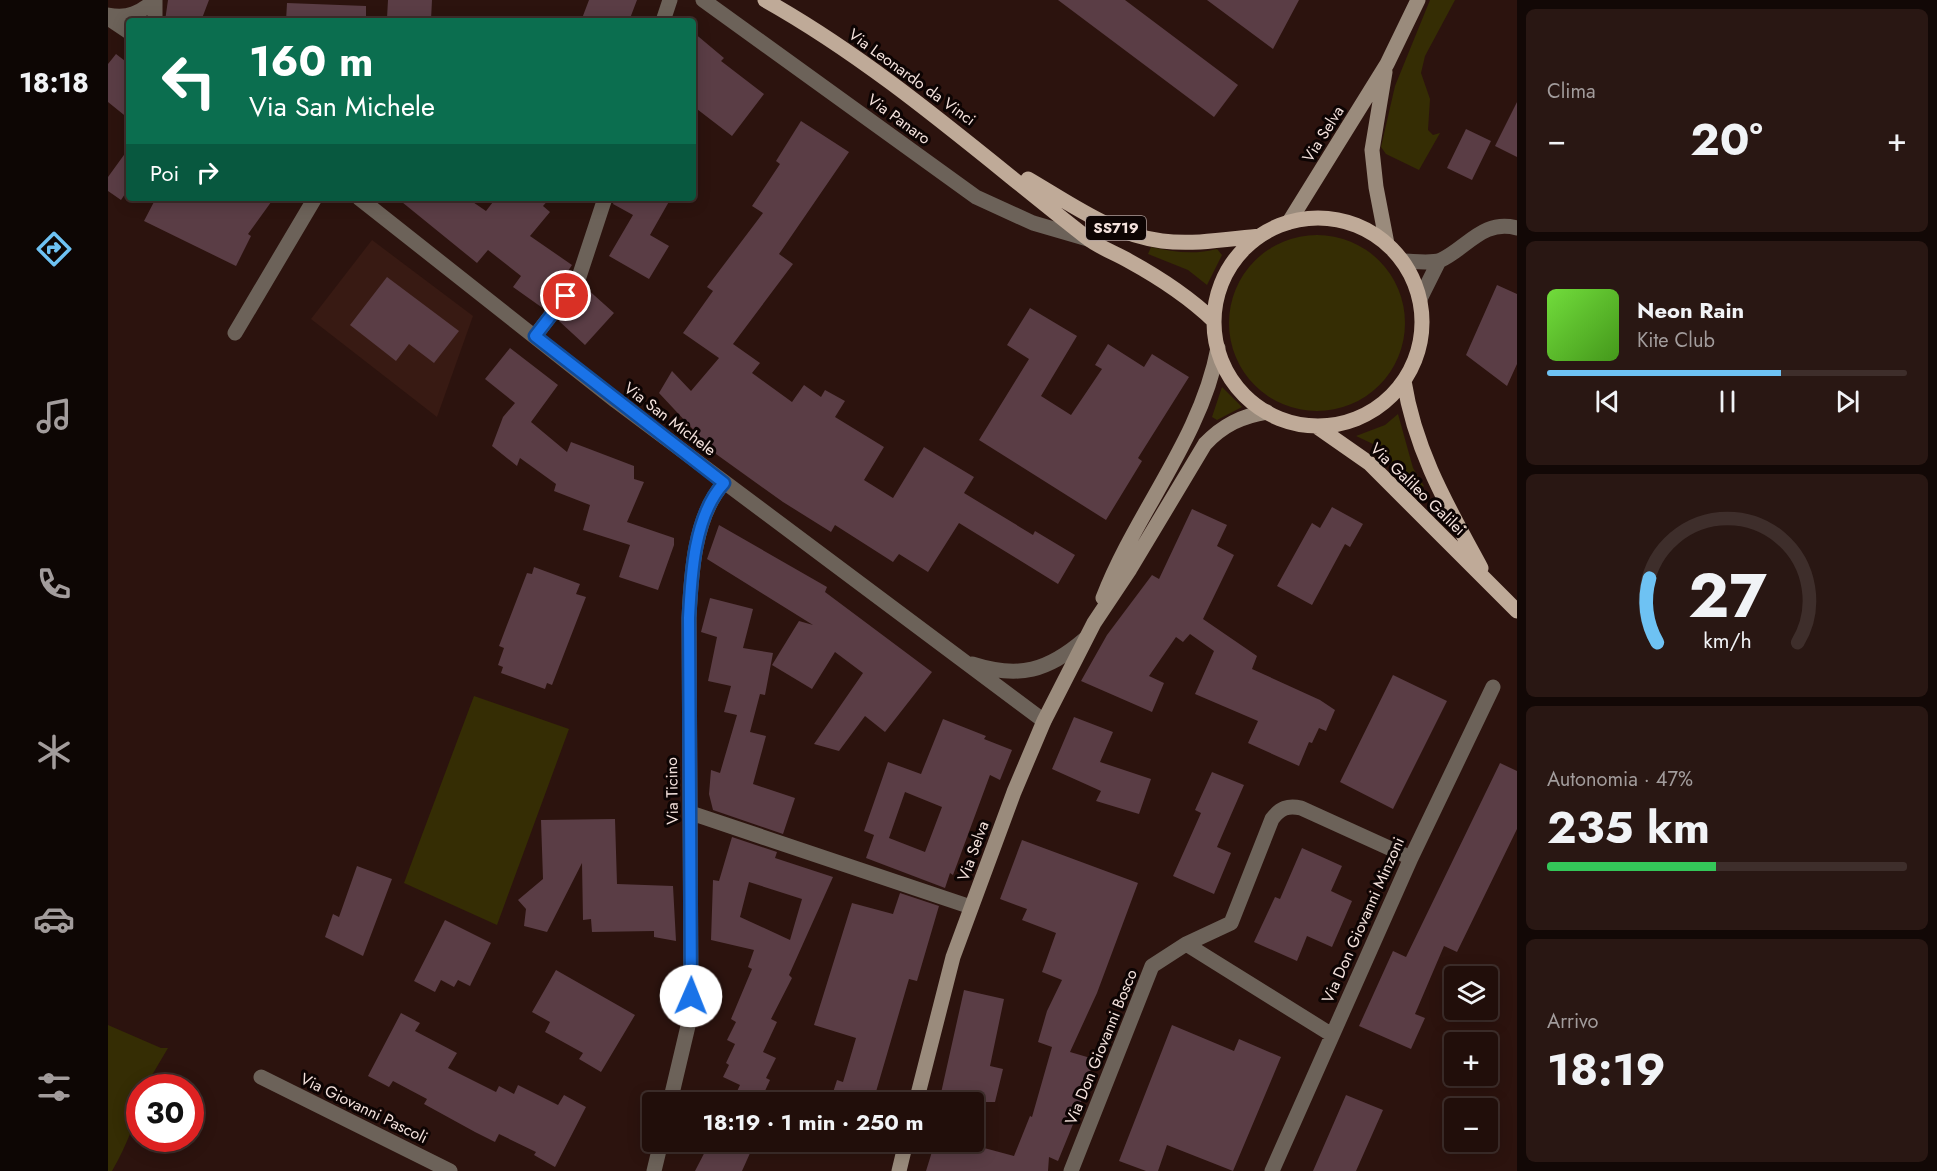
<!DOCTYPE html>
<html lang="it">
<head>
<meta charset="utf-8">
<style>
  body { margin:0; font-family:Jost,sans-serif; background:#291713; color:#f1f3f6; height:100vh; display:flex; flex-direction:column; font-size:22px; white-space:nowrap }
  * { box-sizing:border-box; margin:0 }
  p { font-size:20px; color:#a29c9c }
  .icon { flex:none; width:33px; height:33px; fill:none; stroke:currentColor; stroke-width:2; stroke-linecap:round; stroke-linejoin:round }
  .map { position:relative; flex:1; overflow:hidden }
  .sheet { display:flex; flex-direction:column; gap:9px; padding:9px; background:#120806; width:420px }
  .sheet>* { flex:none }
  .guide { position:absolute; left:18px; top:18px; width:570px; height:183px; border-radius:6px; box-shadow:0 3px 15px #0003,0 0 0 2px #3e2e2b; background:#0b6e4f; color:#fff; overflow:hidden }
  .fabs { position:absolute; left:1336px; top:966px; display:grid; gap:12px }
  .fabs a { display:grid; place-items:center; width:54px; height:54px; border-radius:6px; background:#210e0a; box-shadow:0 3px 15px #0003,0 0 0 2px #3e2e2b; font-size:30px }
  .speed { position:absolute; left:18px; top:1074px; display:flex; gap:12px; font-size:30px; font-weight:700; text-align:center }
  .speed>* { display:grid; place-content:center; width:78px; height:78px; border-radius:50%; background:#210e0a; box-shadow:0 3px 15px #0003,0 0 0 2px #3e2e2b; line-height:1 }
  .speed .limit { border:9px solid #d22; background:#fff; color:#111 }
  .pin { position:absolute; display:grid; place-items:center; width:51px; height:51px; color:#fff; margin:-26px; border:3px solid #fff; border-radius:50%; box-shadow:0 2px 6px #0007 }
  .me { position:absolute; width:66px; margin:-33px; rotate:1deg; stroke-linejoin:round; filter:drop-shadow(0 0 4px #0008) }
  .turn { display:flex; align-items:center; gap:21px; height:126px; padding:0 24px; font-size:27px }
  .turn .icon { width:78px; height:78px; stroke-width:2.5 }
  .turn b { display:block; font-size:42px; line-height:51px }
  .then { display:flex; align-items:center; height:57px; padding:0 24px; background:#0003; gap:12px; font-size:22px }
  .big { font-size:45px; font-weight:700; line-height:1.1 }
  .sheet .widget { flex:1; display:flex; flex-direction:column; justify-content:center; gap:9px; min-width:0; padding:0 21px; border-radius:9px; background:#291713 }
  .sheet .dial { align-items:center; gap:0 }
  .dial svg { height:156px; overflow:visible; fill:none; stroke:#3e2e2b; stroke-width:7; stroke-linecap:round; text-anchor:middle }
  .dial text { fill:#f1f3f6; stroke:none }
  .song { display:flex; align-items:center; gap:18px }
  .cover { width:72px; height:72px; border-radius:9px; background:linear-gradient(135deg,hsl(100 70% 55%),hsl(100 70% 35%)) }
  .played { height:6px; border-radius:3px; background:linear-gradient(90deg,#6ec2f3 65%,#3e2e2b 65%) }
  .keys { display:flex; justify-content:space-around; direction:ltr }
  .heat { display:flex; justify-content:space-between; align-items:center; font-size:33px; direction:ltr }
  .charge { height:9px; border-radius:4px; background:linear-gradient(90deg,#34c759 47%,#3e2e2b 0) }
  .trip { position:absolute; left:534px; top:1092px; width:342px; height:60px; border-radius:6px; background:#210e0a; box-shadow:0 3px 15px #0003,0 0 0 2px #3e2e2b; font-weight:700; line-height:60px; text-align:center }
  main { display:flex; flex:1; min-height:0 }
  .dock { display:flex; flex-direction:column; width:108px; justify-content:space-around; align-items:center; background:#0d0604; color:#a29c9c }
  .dock .icon { width:42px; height:42px }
  .dock .active { color:#6ec2f3 }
  .dock b { font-size:27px; color:#f1f3f6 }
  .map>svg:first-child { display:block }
  .built { fill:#381a13 }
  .green { fill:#352d04 }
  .building { fill:#5a3d45; fill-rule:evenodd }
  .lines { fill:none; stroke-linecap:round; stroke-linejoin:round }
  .minor { stroke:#6c6259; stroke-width:15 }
  .secondary { stroke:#9a8b7c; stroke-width:15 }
  .primary { stroke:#bfaa98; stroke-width:15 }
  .route-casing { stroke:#114b97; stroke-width:15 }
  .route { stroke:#1a73e8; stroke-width:10 }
  .labels { text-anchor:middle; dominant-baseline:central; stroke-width:6; stroke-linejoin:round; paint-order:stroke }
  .shield { fill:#0d0403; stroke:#af9f9c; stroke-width:1.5 }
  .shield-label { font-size:15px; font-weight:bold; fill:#f4e2dd }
  .street-label { font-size:16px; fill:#f4e2dd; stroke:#0d0403 }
</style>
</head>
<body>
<main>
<nav class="dock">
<b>18:18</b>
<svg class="icon active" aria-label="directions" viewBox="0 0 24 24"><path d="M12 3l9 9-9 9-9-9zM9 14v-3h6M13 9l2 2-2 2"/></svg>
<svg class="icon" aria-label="music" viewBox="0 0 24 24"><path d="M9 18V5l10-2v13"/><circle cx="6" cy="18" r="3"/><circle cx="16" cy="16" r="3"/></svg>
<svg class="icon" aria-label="phone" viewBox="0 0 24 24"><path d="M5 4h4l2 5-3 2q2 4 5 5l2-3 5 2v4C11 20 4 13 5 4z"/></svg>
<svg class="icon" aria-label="climate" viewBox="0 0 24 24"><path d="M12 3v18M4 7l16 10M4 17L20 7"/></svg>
<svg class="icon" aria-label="car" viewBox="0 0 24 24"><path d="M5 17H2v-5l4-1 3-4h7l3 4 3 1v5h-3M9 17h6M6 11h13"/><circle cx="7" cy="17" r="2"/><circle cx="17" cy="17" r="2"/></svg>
<svg class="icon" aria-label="filters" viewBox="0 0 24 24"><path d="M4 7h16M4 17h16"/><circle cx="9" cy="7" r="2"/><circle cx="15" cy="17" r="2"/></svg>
</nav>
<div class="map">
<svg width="1409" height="1171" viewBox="0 0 1409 1171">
  <rect width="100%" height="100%" fill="#2c130e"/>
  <path class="built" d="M264,240l101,76 -36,101 -126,-98z"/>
  <path class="green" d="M1322,0h25l-30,56 -4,17 9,26 -2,31 5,5 7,-2 -21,37 -33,-16 -5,-7 14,-61z
    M1121 323a88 88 0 1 1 176 0a88 88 0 1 1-176 0Z
    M1043,247c22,5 43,8 66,2l5,6 -15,30 -19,-15 -40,-16z
    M1114,387l20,20 -25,13 -5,-3z
    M1290,414l15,54 11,18 -9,5 -42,-47 -17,-8 29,-11z
    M366,696l95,33 -72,196 -93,-42z
    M0,1025l53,23h7l-23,39 -5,1c0,27 -14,59 -28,83h-4z"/>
  <path class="building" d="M60,0h41l-8,21h-36z
    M280,0h44l-1,20 -44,-2z
    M481,0h48l-8,21h-48z
    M950,0h67l113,85 -24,32z
    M1099,0h92l-26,49z
    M179,3l79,3v15h-80z
    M585,32l31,26 -3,3 43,33 -32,42 -39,-30z
    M8,54l13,10v55l-21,-17v-38z
    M1409,102v55l-22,-11z
    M693,121l48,31 -70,102 14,10 -60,80 27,19 -8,10 40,29 12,-17 17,12 4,-7 20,11 -10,16 49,30 -20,33 29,18 31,-51 50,30 -10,16 69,42 2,-4 40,24 -17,29 -99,-61 -31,49 -29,-18 -6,8 -58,-37 -4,7 -48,-30 -67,-48 -57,-61 13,-22 19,20 28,-33 -36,-25 30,-42 -6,-4 56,-74 -11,-7 28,-42 -4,-3z
    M1358,129l25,12 -19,39 -25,-12z
    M21,148v40l-8,12 -13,-9v-14z
    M48,198h118l-26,36 3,2 -15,30 -92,-45z
    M289,198h70l19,13 10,-13h54l-7,8 7,6 -20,24 42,29 -4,6 1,4 -25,34 -31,-22 8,-11 -33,-26 -11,13z
    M507,198h56l-21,37 19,11 -20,33 -40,-23 24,-41 -20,-11z
    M279,277l72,54 -25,32 -25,-19 -13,17 -46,-36z
    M1389,285l20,9v70l-10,22 -41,-31z
    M477,287l29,26 -29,32 -26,-24z
    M922,308l47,28 -36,60 30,19 31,-46 -7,-4 13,-21 36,23 8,-13 37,23 -51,81 4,3 -36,59 -127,-80 50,-81 -22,-14z
    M402,348l48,37 -27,37 36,30 4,-10 63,24v13l10,3 -17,40 47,16v7l-16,45 -39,-13 11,-32 -47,-15 7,-25 -36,-14 2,-7 -36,-26 -3,8 -25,-20 11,-29 12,-14 -30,-24z
    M1224,507l31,17 -13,23 -5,-3 -33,61 -35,-19 35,-63 8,5z
    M1084,509l35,16 -10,21 17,9 -31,64 54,37 -5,13 68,31 15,10 -9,21 -7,-3 -7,15 -3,-1 -10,24 -51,-23 10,-22 -63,-27 19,-43 -24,-17 -7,8 -7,-5 -27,39 15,7 -12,29 -71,-31 26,-46 45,-60 7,4z
    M611,525l108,62 -2,5 107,80 -47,60 -20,-16 -26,35 -25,-7 49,-71 -28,-21 -23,37 -40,-24 27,-44 14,4 -106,-66z
    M426,567l46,17 -4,10 10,3 -34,88 -5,-2 -2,6 -44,-16 2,-6 -5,-2 6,-17 -5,-2 8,-21 20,-52 5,1z
    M602,598l43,11 -10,39 30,5 -8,42 -5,-1 -10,38 16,4 -13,48 42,14 -12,36 -70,-24 -4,-16 2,-24 9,3 17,-58 -13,-3 7,-26 -23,-5 9,-44 -16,-5z
    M1285,675l54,26 -54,108 -53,-27z
    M966,717l39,15 -13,30 51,17 -12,35 -43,-13 5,-10 -49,-22z
    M835,719l43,17 -2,3 28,11 -12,30 -10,-5 -37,100 -3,-2 -5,15 -79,-30 8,-23 -10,-4 24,-69 33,12zM797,792l37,15 -17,45 -36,-14z
    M1392,763l17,8v58l-60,123 -13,-6 -29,68 10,4 -14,31 -52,-23 34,-75 13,6z
    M1104,772l32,13 -27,62 14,6 -17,41 -41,-18 28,-63 -6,-3z
    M507,819l2,65 56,2 3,55 -22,-4v-6l-62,1 -1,-13 -8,1 -1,-57 -35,69 -23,-6 2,-17 -8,-9 25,-21 -2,-59z
    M624,837l45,15 -2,6 58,19 -44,98 3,3 -21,41 6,3 -14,30 13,6 -10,20 4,2 -10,22h-28l8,-17 -17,-8 6,-12 -3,-2 9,-19 -8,-4 9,-18 -5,-3 21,-50 -4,-2 6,-17 -43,-10 2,-60 6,1zM641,882l53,17 -12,41 -50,-23z
    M914,840l116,43 -41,110 -27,59 24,7 -16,53 -20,49 -9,-4 -1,14h-122l9,-29h39l-1,3 41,11 16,-40 2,1 20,-70 -14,-5 9,-31 15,-31 -20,-8 14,-39 -34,-13 5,-11 -27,-10z
    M1194,848l40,18 -11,25 21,10 -20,46 -25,-11 -10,25 -43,-19 21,-45 5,2z
    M249,866l35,13 -29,77 -38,-19 8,-23 6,3z
    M792,893l39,13 -22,75 -8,-2 -36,123h-43l7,-22 6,2 13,-44 -42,-13 38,-122 41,11z
    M337,920l46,23 -21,43 -12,-6 -4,7 -13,-7 -6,12 -21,-11z
    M448,970l79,45 -34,57 -22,-13 4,-6 -38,-21 5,-10 -18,-10z
    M856,990l40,9 -14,67 13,3 -8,33h-56z
    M293,1013l19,10 -5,8 42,22 -9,15 48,24 3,-6 15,8 4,-9 40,20 6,-10 22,12 -31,60 -21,-12 2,-3 -37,-18 -4,8 -20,-10 -51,-28 3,-5 -34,-18 -4,6 -21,-11z
    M1064,1025l62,26 5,-12 42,18 -48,114 -66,-26 -9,26h-12l-27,-10z
    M1238,1095l37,15 -27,61h-43z
    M602,1142h45l-13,29h-47z"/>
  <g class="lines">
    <path class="minor" d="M595,0l273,197 57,26 55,16
      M0,15c20,4 32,-2 47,-15
      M0,18l21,14
      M47,21v-21
      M555,21l7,-21
      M251,198l257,203 428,320
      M1295,261c10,0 28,3 38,-1 27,-13 42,-41 76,-32
      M1312,299l19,-38
      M127,333l80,-135
      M427,336l43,-56 27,-82
      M864,664c47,15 76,7 113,-25
      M583,813l280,94
      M1078,944l146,91
      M153,1077l189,94
      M562,1102l18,-76 3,-30 -2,-378c2,-42 5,-102 35,-135
      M546,1171l7,-29
      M963,1171l81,-205 34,-22 45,-21 41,-104c8,-11 16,-14 29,-11l110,50
      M1164,1171l139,-313 82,-171"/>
    <path class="secondary" d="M1277,72l-13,78 4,37 11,57
      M1181,222l98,-158 31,-64
      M995,598c33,-86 98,-159 115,-250
      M808,1102l37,-145 61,-165 30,-71 50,-98 36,-54 75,-125c18,-19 37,-28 62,-32
      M791,1171l7,-29"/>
    <path class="primary" d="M657,0c116,65 216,155 321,237 12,10 29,16 43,24 31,17 60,36 85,60
      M920,179c43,25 85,56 134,62 32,4 66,-2 98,-5
      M1106 322a104 104 0 1 1 208 0a104 104 0 1 1-208 0Z
      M1296,381c11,70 44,126 77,187
      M1208,426l53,37 148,148"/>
  </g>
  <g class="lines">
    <g class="route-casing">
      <path id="route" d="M458,296l-31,40 189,147c-30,32 -33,93 -35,135l2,378"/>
    </g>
    <use href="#route" class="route"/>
  </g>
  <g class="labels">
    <rect class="shield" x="978" y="216" width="60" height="24" rx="4.5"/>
    <g class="shield-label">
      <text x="1008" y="228">SS719</text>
    </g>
    <g class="street-label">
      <text transform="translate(804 77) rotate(36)">Via Leonardo da Vinci</text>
      <text transform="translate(791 119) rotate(36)">Via Panaro</text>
      <text transform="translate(1215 134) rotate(-58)">Via Selva</text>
      <text transform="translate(562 419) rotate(37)">Via San Michele</text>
      <text transform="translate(1310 489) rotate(44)">Via Galileo Galilei</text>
      <text transform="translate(564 791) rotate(-91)">Via Ticino</text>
      <text transform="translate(865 851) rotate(-70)">Via Selva</text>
      <text transform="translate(1255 920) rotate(-66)">Via Don Giovanni Minzoni</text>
      <text transform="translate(993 1047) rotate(-68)">Via Don Giovanni Bosco</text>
      <text transform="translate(256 1108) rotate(26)">Via Giovanni Pascoli</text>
    </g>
  </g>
</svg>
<div class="fabs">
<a><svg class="icon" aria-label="layers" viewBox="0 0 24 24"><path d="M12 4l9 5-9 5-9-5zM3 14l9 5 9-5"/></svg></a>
<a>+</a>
<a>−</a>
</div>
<div class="speed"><div class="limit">30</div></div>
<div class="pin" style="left:458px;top:296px;background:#d93025"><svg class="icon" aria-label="arrive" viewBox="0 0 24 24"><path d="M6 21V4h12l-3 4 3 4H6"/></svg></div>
<svg class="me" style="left:583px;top:996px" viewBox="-20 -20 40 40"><circle r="19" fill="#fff"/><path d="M0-13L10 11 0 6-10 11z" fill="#1a73e8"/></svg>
<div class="trip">18:19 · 1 min · 250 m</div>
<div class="guide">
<div class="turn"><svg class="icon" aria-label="left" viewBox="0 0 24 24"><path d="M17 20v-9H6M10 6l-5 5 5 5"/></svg><div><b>160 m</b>Via San Michele</div></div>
<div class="then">Poi<svg class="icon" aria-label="right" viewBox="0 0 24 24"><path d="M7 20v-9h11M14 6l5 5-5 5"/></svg></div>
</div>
</div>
<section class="sheet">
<div class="widget"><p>Clima</p>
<div class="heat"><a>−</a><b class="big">20°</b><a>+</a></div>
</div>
<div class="widget">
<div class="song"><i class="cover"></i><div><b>Neon Rain</b><p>Kite Club</p></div></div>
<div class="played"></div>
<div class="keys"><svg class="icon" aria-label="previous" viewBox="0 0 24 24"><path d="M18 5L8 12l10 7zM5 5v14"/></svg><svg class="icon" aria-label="pause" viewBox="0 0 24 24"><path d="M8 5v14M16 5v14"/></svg><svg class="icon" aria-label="next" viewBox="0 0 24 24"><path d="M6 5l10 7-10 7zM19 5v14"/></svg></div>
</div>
<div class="widget dial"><svg viewBox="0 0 100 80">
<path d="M14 69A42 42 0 1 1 86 69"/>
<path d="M14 69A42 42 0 0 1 10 36" stroke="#6ec2f3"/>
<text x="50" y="56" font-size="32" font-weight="700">27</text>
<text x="50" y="72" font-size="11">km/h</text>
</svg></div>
<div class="widget"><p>Autonomia · 47%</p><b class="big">235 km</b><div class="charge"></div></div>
<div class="widget"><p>Arrivo</p><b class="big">18:19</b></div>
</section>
</main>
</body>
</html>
